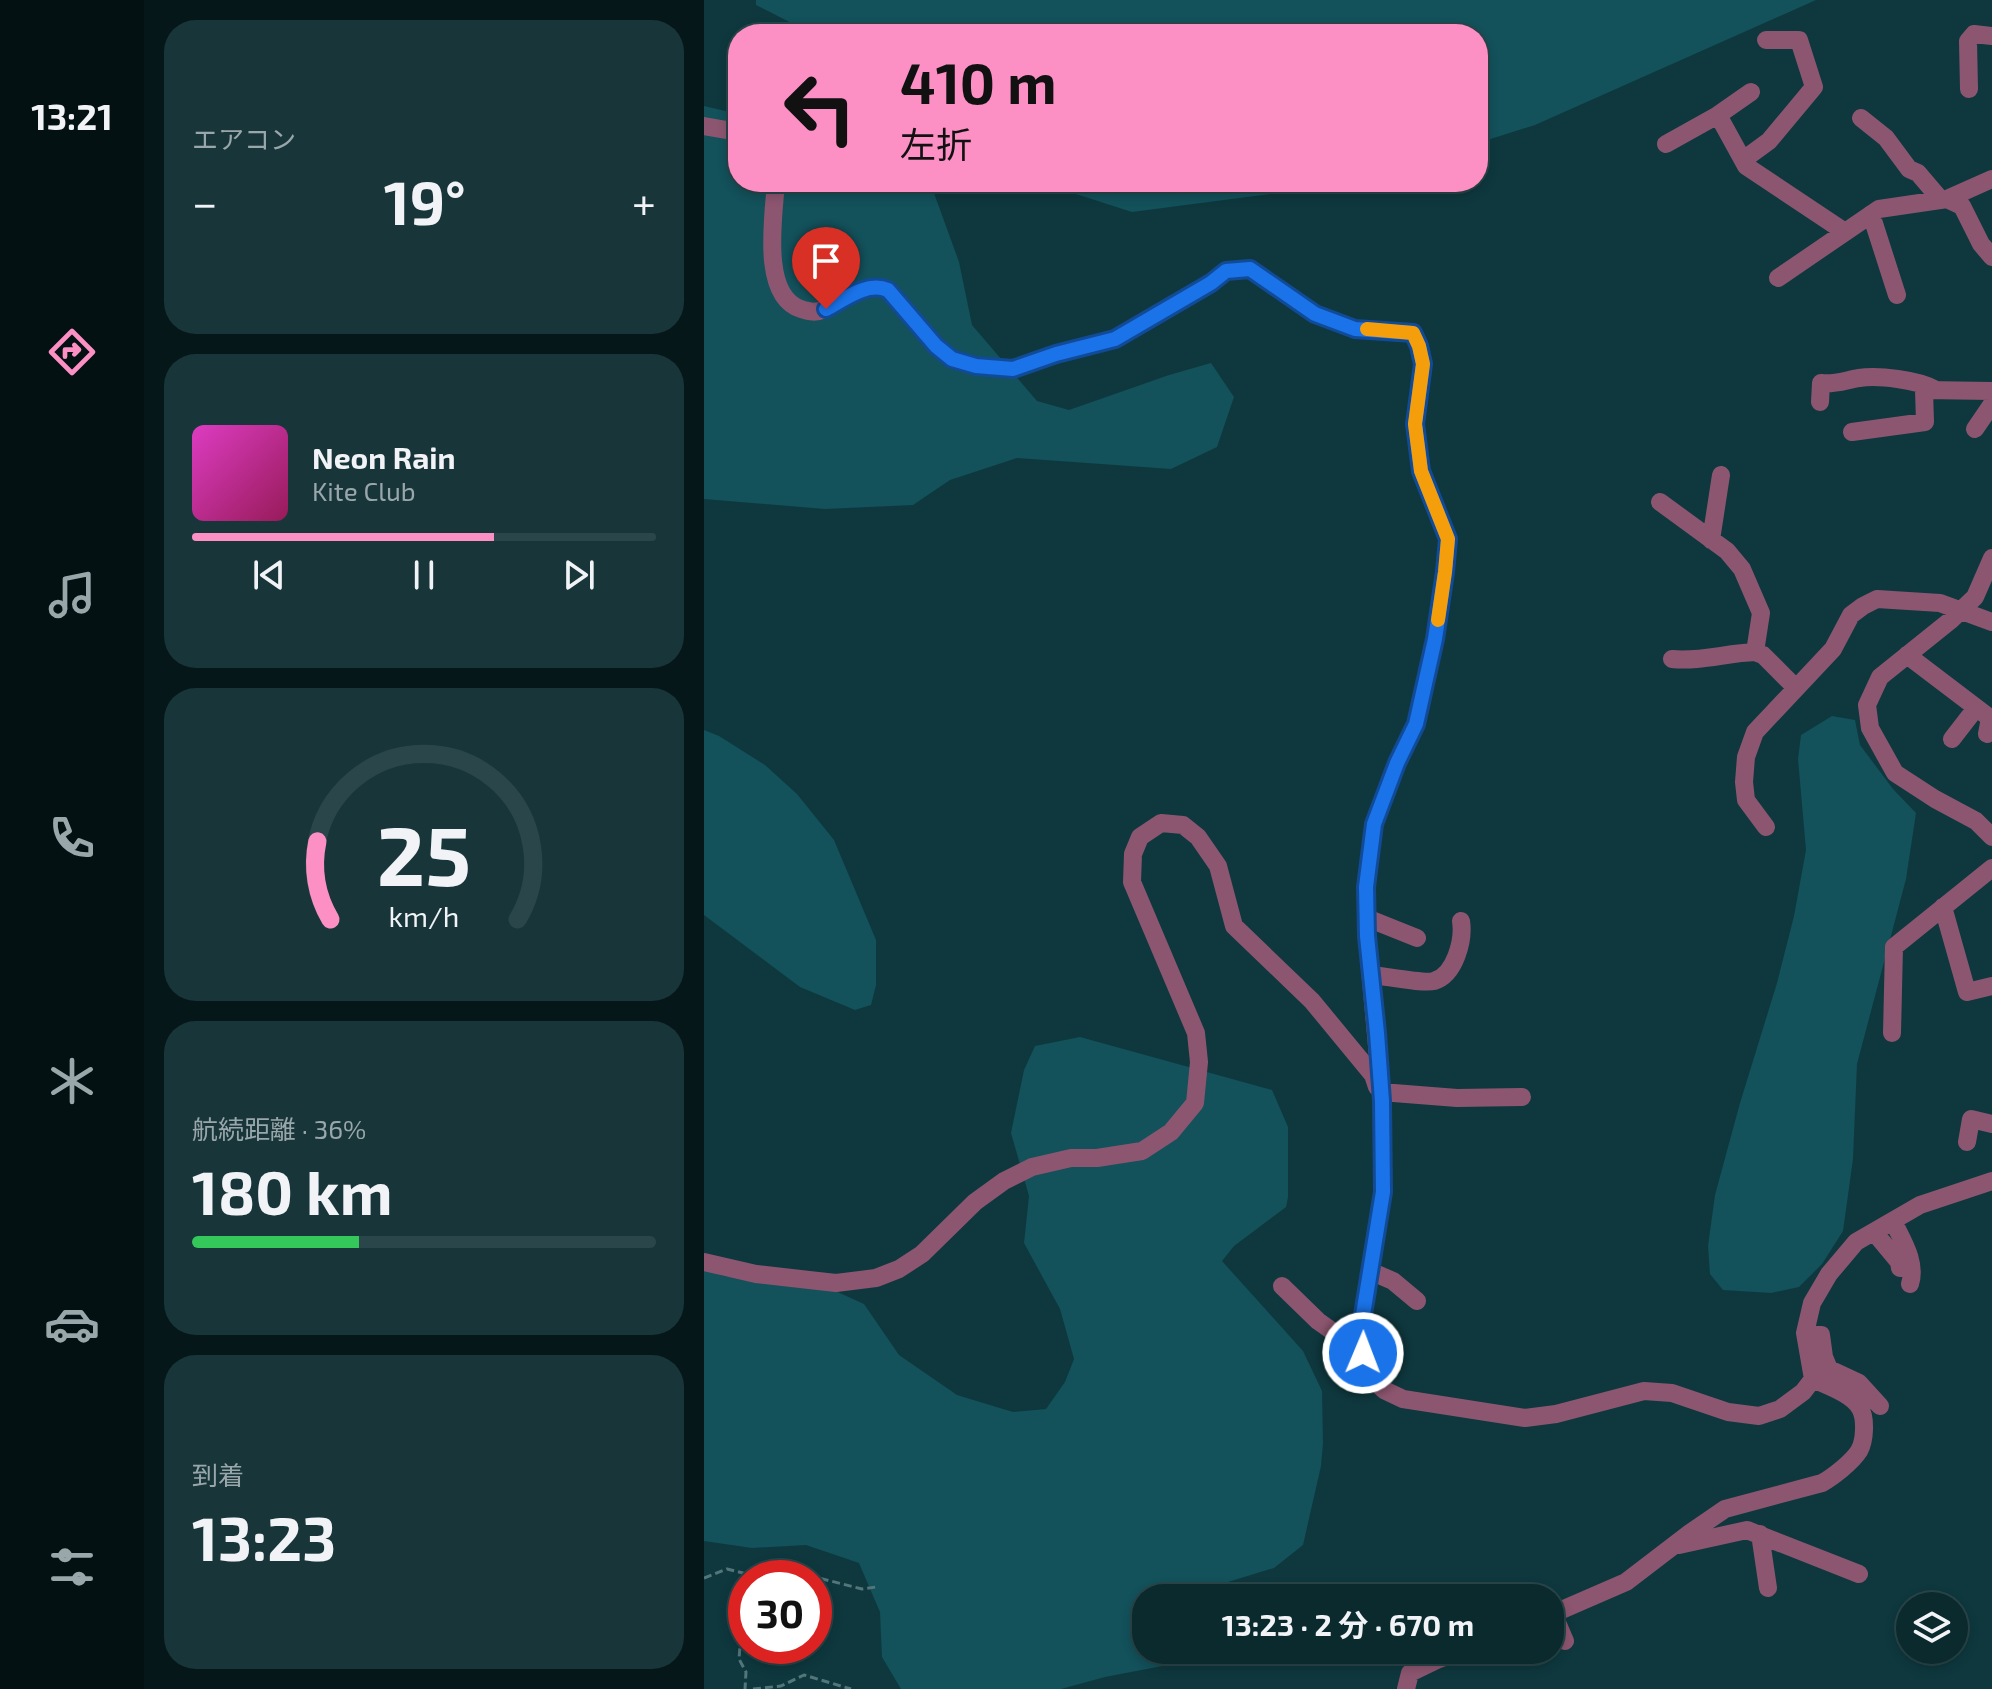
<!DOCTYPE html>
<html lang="ja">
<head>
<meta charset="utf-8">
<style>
  body { margin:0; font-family:"Exo 2","Noto Sans JP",sans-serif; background:#18363a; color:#f1f3f6; height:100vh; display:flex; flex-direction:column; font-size:30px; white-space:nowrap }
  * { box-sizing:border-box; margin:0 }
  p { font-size:26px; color:#99a7aa }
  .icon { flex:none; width:44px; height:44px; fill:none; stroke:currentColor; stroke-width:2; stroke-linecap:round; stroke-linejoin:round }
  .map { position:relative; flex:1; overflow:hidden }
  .sheet { display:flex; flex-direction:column; gap:20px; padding:20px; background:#061719; width:560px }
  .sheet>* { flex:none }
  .top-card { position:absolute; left:24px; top:24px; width:760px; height:168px; border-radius:32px; box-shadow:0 4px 12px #0003,0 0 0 2px #2a464a; background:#fc8fc3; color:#111; overflow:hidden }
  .fabs { position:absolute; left:1192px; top:1592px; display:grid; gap:16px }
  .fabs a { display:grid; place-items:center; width:72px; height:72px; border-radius:50%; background:#0a2a2e; box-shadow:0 4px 12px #0003,0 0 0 2px #2a464a; font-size:40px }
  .speed { position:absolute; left:24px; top:1560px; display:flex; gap:16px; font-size:40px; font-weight:700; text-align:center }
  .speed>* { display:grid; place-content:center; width:104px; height:104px; border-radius:50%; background:#0a2a2e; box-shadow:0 4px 12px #0003,0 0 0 2px #2a464a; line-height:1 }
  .speed .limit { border:12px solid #d22; background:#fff; color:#111 }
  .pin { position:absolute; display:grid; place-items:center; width:68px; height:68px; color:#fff; margin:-82px -34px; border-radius:50% 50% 50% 0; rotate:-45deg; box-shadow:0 0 8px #0007 }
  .pin .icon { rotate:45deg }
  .me { position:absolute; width:88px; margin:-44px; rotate:1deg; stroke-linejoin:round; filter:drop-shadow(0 0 6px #0008) }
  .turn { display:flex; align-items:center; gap:28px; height:168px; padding:0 40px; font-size:36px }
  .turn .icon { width:104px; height:104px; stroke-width:2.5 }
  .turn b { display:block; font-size:56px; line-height:68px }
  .big { font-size:60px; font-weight:700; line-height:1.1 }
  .sheet .card { flex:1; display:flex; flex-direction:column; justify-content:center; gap:12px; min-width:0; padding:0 28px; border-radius:32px; background:#18363a }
  .sheet .dial { align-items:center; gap:0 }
  .dial svg { height:208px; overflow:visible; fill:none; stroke:#2a464a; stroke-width:7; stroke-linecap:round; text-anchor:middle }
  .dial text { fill:#f1f3f6; stroke:none }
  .song { display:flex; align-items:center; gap:24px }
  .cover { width:96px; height:96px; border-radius:12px; background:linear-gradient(135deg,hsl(310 70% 55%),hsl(330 70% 35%)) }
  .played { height:8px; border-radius:4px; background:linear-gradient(90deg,#fc8fc3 65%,#2a464a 65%) }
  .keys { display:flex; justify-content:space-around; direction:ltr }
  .heat { display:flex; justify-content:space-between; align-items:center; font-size:44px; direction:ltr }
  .charge { height:12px; border-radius:6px; background:linear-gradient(90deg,#34c759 36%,#2a464a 0) }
  .trip { position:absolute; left:428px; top:1584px; width:432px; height:80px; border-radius:32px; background:#0a2a2e; box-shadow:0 4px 12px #0003,0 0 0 2px #2a464a; font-weight:700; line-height:80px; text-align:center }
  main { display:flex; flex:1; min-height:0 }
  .menu { display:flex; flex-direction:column; width:144px; justify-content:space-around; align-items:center; background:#041112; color:#99a7aa }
  .menu .icon { width:56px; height:56px }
  .menu .on { color:#fc8fc3 }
  .menu b { font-size:36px; color:#f1f3f6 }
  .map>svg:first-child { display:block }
  .green { fill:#13515b }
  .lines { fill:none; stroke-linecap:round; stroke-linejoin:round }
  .path { stroke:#53767b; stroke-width:3; stroke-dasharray:8 4; stroke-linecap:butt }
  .minor { stroke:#8d5670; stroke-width:18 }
  .route-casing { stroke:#114b97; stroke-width:20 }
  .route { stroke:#1a73e8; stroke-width:14 }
  .slow { stroke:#f59e0b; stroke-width:14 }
</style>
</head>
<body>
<main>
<nav class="menu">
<b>13:21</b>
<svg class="icon on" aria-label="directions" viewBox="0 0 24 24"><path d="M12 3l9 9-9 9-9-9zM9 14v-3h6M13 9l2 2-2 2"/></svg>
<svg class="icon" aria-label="music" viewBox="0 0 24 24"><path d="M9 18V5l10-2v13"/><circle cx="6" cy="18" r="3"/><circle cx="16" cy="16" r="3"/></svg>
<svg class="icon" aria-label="phone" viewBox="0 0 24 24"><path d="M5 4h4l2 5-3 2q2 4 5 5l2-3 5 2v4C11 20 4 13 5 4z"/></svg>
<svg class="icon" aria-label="climate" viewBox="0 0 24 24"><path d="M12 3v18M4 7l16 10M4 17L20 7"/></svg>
<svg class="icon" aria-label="car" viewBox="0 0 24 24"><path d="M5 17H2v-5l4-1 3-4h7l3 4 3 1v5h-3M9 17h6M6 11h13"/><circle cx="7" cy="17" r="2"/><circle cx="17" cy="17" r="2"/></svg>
<svg class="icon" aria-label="filters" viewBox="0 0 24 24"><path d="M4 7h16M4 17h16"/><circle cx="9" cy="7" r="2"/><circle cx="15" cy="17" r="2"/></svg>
</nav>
<section class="sheet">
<div class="card"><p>エアコン</p>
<div class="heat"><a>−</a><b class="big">19°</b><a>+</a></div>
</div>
<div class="card">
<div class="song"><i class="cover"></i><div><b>Neon Rain</b><p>Kite Club</p></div></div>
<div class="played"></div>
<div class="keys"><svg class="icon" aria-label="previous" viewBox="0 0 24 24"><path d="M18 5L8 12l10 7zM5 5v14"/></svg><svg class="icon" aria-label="pause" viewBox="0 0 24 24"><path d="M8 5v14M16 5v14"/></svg><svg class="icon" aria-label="next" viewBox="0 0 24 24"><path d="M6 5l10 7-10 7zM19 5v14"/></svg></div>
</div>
<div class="card dial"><svg viewBox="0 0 100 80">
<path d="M14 69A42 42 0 1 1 86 69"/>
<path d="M14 69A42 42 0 0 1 9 39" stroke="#fc8fc3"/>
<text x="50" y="56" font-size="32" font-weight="700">25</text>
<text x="50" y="72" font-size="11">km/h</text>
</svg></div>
<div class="card"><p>航続距離 · 36%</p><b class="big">180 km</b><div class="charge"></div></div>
<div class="card"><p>到着</p><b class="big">13:23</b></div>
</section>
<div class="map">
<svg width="1288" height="1689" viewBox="0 0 1288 1689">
  <rect width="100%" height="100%" fill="#0e383e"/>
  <path class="green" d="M52,0h1060l-281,125 -57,18v-109h-665l-57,-29z
    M0,106l34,8v68h192l29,80 13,63 65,76 32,9 100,-35 42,-12 23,34 -17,50 -46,22 -154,-11 -67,22 -37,25 -88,4 -121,-10z
    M357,182h221l-5,11 -145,19 -56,-18z
    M1128,716l23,4 5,25 33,44 23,24 -10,66 -49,185 -4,95 -10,72 -21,33 -23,23 -28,6 -48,-3 -13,-16 -2,-28 7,-51 25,-92 37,-120 17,-67 12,-66 -8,-91 3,-24z
    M0,730l15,6 46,29 32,29 37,46 42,100v45l-5,20 -16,5 -55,-23 -96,-72z
    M376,1037l192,53 16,37v70l-2,10 -52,39 -12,15 81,90 19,40 1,52 -2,23 -18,79 -29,23 -59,18 -2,12h-67v52h52l-20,13 -73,14 -44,12h-160l-19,-32 -2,-45 -21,-49 -53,-18 -54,3 -48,-7v-272l19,7 108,13 33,15 35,51 58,40 56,17 33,-3 19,-27 9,-23 -14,-50 -36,-66 5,-47 -18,-63 13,-63 11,-24z"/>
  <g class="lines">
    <path class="path" d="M0,1578l23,-9 16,4 -1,12 -7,15 -2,15 8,18 -2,26 7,13 -1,17
      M81,1578l26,-2 51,13 14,-2
      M29,1615l13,-9
      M49,1689l28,-3 23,-11 47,14"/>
    <path class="minor" d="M1265,89l-1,-48 6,-7 18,2
      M1047,92l-33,23 28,51 99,66
      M1157,118l25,20 23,31 9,4 23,27
      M0,126l34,6
      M962,144l52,-29
      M1039,160l26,-19 45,-54 -15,-47h-33
      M72,182c-2,32 -16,114 25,127 9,3 15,4 24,0 21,-8 40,-29 63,-19l48,56 16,13 24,7 37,3 43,-15 59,-15 96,-56 15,-12 24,-2 65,45 40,15 58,4 6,13 4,18 -8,60 6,47 27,68 -3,33 -10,67 -19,85 -19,39 -23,61 -8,63 1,49 15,165 1,91 -22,135 2,26 8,25 13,12 19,9 122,19 31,-4 88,-23 28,2 56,19 31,4 21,-7 23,-17 10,-13 -8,-46 7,-30 17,-29 27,-32 64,-37 72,-24
      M1243,199l45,-20
      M1167,214l26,81
      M1074,278l101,-69 68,-10 15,7 19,38 11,13
      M1116,402l1,-19c13,2 25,-3 38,-5 20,-3 58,2 75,11
      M1271,429l17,-25
      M1148,432l73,-10 -1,-32 68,1
      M956,502l67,49 15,18 19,44 -6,39 8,3 33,33
      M1007,540l10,-65
      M1288,558l-17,39 -24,23 -71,57 -13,28 3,23 25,45 40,26 41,22 16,16
      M1203,655l83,63 -3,16
      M968,659c27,3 55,-6 83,-7
      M1248,739l24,-31
      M1062,827l-20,-27 -2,-18 2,-25 9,-25 78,-83 18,-34 12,-9 14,-7 63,4 52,19
      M1239,907l24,85 25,-6
      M663,918l50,20
      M667,975c13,1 54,9 63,6 21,-6 30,-41 27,-60
      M1188,1033l2,-86 98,-79
      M677,1092l76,6 65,-1
      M1263,1142l4,-23 21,5
      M1189,1221c9,19 24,41 17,63
      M1170,1232l25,30 1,6
      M0,1262l52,12 80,9 40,-5 23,-9 23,-15 53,-52 29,-21 28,-14 39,-9h26l45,-7 29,-19 24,-29 4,-41 -3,-29 -64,-151 1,-28 7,-17 21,-14 22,2 15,12 20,29 16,60 78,75 61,74 4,12
      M666,1271l23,10 24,20
      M578,1286l36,35 45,32
      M1101,1333l16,2 3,22 5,12 30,14 21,23
      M1056,1534l8,54
      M975,1545l68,-15 112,44
      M849,1613l12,28
      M846,1615l76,-33 64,-49 35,-24 97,-26c11,-6 30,-21 37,-32 6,-10 7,-33 1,-43 -8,-14 -32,-22 -47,-29
      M702,1689l4,-16 29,-14 24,-9"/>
  </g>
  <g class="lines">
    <g class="route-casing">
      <path id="route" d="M122,309c19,-10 41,-28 62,-19l48,56 16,13 24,7 37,3 43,-15 59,-15 96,-56 15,-12 24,-2 65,45 40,15 58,4 6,13 4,18 -8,60 6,47 27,68 -3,33 -10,67 -19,85 -19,39 -23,61 -8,63 1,49 10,97 5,68 1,91 -22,135 2,26"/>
    </g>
    <use href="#route" class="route"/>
    <path class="slow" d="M663,329l46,4 6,13 4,18 -8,60 6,47 27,68 -3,33 -7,48"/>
  </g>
</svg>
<div class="fabs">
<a><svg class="icon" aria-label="layers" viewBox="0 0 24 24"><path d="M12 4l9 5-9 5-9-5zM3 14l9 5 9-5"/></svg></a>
</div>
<div class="speed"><div class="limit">30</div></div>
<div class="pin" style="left:122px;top:309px;background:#d93025"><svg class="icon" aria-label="arrive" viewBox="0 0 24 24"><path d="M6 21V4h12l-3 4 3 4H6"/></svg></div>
<svg class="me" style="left:659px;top:1353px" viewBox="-20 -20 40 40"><circle r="17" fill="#1a73e8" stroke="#fff" stroke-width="3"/><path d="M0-11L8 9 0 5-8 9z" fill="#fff"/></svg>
<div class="trip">13:23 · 2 分 · 670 m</div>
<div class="top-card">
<div class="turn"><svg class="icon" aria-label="left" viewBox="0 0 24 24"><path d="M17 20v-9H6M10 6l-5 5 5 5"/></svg><div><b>410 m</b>左折</div></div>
</div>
</div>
</main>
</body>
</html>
